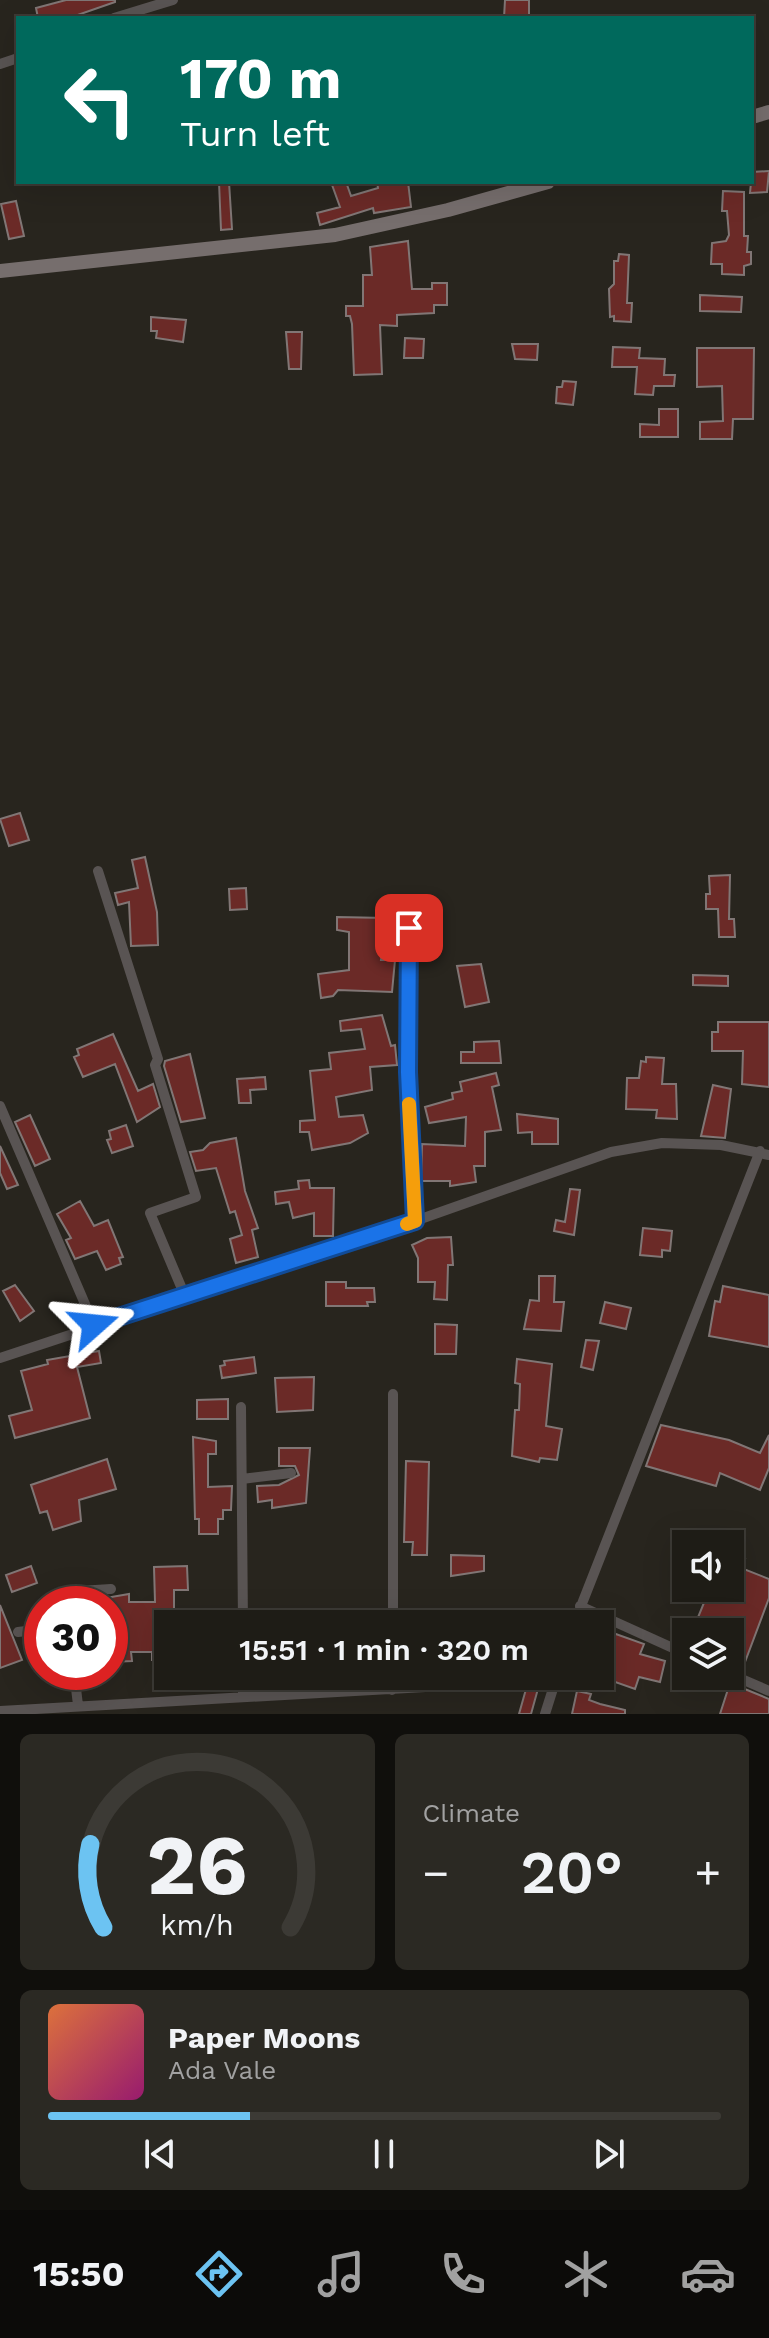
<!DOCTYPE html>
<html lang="en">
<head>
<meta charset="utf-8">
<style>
  body { margin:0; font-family:"Work Sans",sans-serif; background:#2b2923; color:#f1f3f6; height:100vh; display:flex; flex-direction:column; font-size:30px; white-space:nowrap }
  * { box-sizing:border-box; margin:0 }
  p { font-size:26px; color:#a1a1a1 }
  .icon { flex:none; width:44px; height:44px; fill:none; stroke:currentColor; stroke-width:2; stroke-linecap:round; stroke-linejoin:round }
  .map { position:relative; height:1714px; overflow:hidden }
  .drawer { display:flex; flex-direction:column; gap:20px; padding:20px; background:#100f0c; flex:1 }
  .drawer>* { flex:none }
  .hud { position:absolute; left:16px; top:16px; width:738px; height:168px; border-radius:0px; box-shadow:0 8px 32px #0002,0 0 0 2px #3c3a35; background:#00695c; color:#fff; overflow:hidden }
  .controls { position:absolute; left:672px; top:1530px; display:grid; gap:16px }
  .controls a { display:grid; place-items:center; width:72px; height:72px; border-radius:0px; background:#1e1c16; box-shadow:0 8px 32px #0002,0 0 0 2px #3c3a35; font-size:40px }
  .speed { position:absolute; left:24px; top:1586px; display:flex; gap:16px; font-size:40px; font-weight:700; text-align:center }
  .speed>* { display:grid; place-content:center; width:104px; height:104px; border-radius:50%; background:#1e1c16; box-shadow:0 8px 32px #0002,0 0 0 2px #3c3a35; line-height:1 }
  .speed .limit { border:12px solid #d22; background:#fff; color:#111 }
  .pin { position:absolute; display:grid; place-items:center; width:68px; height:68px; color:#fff; margin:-34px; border-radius:16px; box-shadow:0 4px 12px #0006 }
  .me { position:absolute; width:88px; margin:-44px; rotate:72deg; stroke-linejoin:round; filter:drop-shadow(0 0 6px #0008) }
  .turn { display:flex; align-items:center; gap:28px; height:168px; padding:0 32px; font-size:36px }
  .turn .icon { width:104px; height:104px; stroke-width:2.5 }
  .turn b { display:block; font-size:56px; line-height:68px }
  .big { font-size:60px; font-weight:600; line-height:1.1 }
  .drawer .widget { flex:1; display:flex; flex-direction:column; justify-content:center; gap:12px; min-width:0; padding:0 28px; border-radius:12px; background:#2b2923 }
  .drawer .dial { align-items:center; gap:0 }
  .dial svg { height:208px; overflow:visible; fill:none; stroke:#3c3a35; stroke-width:7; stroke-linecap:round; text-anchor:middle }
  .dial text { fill:#f1f3f6; stroke:none }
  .song { display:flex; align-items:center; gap:24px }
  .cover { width:96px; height:96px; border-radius:12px; background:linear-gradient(135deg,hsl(20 70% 55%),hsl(320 70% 35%)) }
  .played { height:8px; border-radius:4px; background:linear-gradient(90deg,#6cc3f2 30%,#3c3a35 30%) }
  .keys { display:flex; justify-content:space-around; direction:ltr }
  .heat { display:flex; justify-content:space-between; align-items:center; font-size:44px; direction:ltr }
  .drawer .tiles { flex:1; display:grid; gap:20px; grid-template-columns:1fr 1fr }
  .widget:last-child { grid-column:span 2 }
  .trip { position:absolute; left:154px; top:1610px; width:460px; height:80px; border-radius:0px; background:#1e1c16; box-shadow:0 8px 32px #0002,0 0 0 2px #3c3a35; font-weight:600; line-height:80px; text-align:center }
  .tabs { display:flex; height:128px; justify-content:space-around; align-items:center; background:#0c0b09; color:#a1a1a1 }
  .tabs .icon { width:56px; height:56px }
  .tabs .current { color:#6cc3f2 }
  .tabs b { font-size:36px; color:#f1f3f6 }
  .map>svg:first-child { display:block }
  .building { fill:#6b2a27; stroke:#817675; stroke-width:2 }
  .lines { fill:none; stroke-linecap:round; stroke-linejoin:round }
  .street { stroke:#595453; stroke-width:10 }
  .secondary { stroke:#766e6d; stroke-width:14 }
  .route-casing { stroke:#114b97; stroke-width:20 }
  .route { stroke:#1a73e8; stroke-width:14 }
  .slow { stroke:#f59e0b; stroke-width:14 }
</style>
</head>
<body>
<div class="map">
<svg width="769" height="1714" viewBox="0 0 769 1714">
  <rect width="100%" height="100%" fill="#28251e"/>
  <path class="building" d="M66,0h49v2l-46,16h-31l-2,-10z
    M505,0h24v18h-25z
    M769,171l-2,21 -17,1 2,-21z
    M219,182h10l3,47 -11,1z
    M331,182h15l5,14 27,-8 -1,-6h31l3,25 -37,6 -1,-5 -53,17 -3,-12 23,-6z
    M723,191l21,1v44h4l-1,16h4v12l-7,2v9l-22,-1v-10h-11l1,-21 14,-2 3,-6 -2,-24h-5z
    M16,201l8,35 -15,3 -8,-35z
    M408,241l4,48h20v-6h15v22h-13v8l-37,2v11l-17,-1 2,49 -28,1 -2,-51 -2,-8h-4v-10h17v-31h9l-2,-28z
    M619,254l10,1 -2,48h5l-1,19 -17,-1v-5l-4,1 -1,-28 5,-5v-23h4z
    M700,295l42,2 -1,15 -41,-1z
    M151,317l35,3 -3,22 -27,-4 1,-7h-6z
    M286,332h16l-1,37h-12z
    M405,338l19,1 -1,19h-19z
    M512,344h26l-1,16 -22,-1z
    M613,347l27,1 -1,10 26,1 -1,16h11l-1,11h-20l-1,9 -18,-1 2,-27h-25z
    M697,348h57l-1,71h-20l-1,20h-32v-17l23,-1 -1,-35 -25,1z
    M563,381l13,1 -3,23 -17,-2 1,-16h5z
    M659,409h19v28h-38v-13l19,1z
    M20,813l9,27 -20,6 -9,-27z
    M145,857l12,55 1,33 -27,1 -2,-44 -11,3 -3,-12 23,-5 -6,-28z
    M730,875l-1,44h5l1,18h-16l-1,-28h-12v-15h4l-1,-18z
    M246,888l1,21 -17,1 -1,-21z
    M337,917l49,1 -5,42h14l-3,32 -54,-2 -5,6 -12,2 -3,-24 31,-4v-38l-12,-2z
    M481,964l8,38 -24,5 -8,-41z
    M693,975l35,1v10l-35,-1z
    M382,1015l9,31 4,-1 2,20 -27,2 2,23 -36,7 3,20 24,-2 5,18 -18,10 -38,7 -3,-18h-9v-11l15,-1 -5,-49 21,-2 -2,-16 36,-4 -4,-20 -20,2 -1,-10z
    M718,1022h51v65l-27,-3 1,-33h-31v-19h6z
    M113,1034l25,57 15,-7 7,23 -23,15 -22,-58 -32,13 -9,-20 5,-2 -2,-6z
    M499,1041l2,22h-40v-11h13v-10z
    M190,1054l15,64 -24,4 -17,-56 1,-5z
    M646,1057l18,1 -2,26h14l1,35 -21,-1 1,-8 -31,-1 1,-31h12l2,-17 5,1z
    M496,1073l3,12 -7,2 9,43 -16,2v34h-11l2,16 -26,4v-5h-29l1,-37 43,2 1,-29 -37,6 -4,-16 28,-8 -1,-6 10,-2 -2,-9z
    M265,1077l1,12 -16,1 1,13h-12l-2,-24z
    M713,1085l18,4 -6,49 -24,-2z
    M517,1114l41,5v25h-26v-12l-14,1z
    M30,1115l20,44 -15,7 -20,-44z
    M126,1125l7,21 -21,7 -5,-13 4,-1 -2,-8z
    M236,1138l9,53 13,37 -6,2 6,27 -22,6 -6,-24 12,-4 -7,-24 -5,2 -14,-45 -20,3 -6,-19 13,-2 7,-7z
    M0,1146l18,39 -11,4 -7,-16z
    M309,1180l1,8h24l-1,48h-19v-23l-21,5 -4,-16 -13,2 -1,-12 24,-3 -1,-8z
    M570,1189l10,1 -6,45 -20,-4 2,-11 9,2z
    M80,1201l14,25 14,-6 15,37 -4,1 2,6 -15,6 -9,-19 -22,8 -9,-19 5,-2 -14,-24z
    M643,1228l29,3 -2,20 -8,-1v7l-22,-2z
    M451,1237l2,28h-5l-1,35 -13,-1 1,-17h-17v-24l-6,-13 15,-7z
    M539,1276h16l-1,26h10l-3,29 -37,-2 6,-29 9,1z
    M326,1282h20v6h28l1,14h-8l1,4h-42z
    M15,1285l19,26 -14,10 -17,-30z
    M723,1286l46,9v52l-60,-11 6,-35 5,1z
    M605,1302l26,6 -5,21 -26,-6z
    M435,1324l22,1 -1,29h-21z
    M586,1340l13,1 -6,29 -12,-3z
    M99,1351l2,12 -24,4 13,51 -75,20 -6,-22 23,-6 -11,-39 27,-7 -1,-4z
    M254,1357l2,16 -34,5 -2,-12 5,-1 -1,-4z
    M517,1359l35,5 -6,62 16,3 -5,31 -17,-2 -1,4 -27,-6 3,-46h4l1,-26 -5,-1z
    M314,1377l-1,33 -36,2 -2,-34z
    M228,1399v20h-31v-19z
    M661,1425l68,15 31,13 9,-18v33l-9,22 -40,-17 -4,13 -70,-20z
    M193,1437l23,4v13h-8v33l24,-1 -1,24h-8v9h-5v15h-19v-15h-4z
    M279,1448h31l-4,55 -34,5v-8l-14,2 -1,-16 22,-1 20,-10 -4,-9h-16z
    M107,1459l9,30 -37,11 2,21 -28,9 -6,-19 -7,2 -9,-28z
    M406,1461l23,1 -2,93h-15l1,-13h-9z
    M730,1553l15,6 -4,9 28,11v19l-27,72 -10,-4 5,-12 -7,-2v-20h-38l18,-44h20z
    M451,1555l33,1v15l-33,5z
    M31,1566l6,17 -25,9 -6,-17z
    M187,1566l1,24h-14v34h-6v36h-16v-8h-21l1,9 -22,1 1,-65 18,-3v8h26l-1,-35z
    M0,1605l22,55 -22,8z
    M613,1633l31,11 -4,10 25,7 -5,21 -21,-5 -4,12 -37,-13z
    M541,1678l-10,36h-12l9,-32z
    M730,1683l39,16v15h-49z
    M577,1691l14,3 -2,6 11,4 25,6v4h-53z"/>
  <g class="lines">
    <path class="street" d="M114,18l59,-18
      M0,64l18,-6
      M98,871l60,188 -3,6 41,132 -46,16 35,83
      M409,928l-1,144 7,149
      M0,1106l94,219
      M0,1358l415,-137 196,-69 51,-9 59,2 48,10
      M241,1407l2,217
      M242,1479l49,-6
      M66,1604l-2,-12 47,-3
      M580,1606l106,48
      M393,1624v-230
      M574,1624l186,-473
      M18,1632l24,-3
      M74,1672l4,33
      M730,1674l39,17
      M243,1676v21
      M392,1690v-14
      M0,1711l443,-25 43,-10
      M545,1714l12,-38"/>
    <path class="secondary" d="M752,117l17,-5
      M0,271l335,-36 113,-25 100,-28"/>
  </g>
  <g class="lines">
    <g class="route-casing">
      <path id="route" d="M94,1325l321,-104 -7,-149 1,-144"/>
    </g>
    <use href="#route" class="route"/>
    <path class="slow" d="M407,1224l8,-3 -6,-117"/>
  </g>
</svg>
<div class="controls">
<a><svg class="icon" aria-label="sound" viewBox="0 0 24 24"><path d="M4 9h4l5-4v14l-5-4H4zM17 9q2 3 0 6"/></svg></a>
<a><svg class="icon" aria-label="layers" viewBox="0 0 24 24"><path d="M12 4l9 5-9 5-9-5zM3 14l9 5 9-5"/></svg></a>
</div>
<div class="speed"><div class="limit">30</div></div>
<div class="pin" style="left:409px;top:928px;background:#d93025"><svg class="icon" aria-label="arrive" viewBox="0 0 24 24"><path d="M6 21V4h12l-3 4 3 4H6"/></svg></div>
<svg class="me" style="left:94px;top:1325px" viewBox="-20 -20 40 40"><path d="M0-17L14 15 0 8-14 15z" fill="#1a73e8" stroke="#fff" stroke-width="4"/></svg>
<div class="trip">15:51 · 1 min · 320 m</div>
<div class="hud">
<div class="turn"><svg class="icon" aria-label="left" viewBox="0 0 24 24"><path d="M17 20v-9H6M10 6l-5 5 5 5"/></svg><div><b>170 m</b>Turn left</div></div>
</div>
</div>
<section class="drawer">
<div class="tiles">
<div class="widget dial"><svg viewBox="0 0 100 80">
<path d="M14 69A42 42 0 1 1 86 69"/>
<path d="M14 69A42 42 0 0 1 9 37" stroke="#6cc3f2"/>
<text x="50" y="56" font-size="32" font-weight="700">26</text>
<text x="50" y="72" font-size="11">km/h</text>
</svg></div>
<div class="widget"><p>Climate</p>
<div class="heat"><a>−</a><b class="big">20°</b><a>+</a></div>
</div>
<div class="widget">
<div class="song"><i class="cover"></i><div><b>Paper Moons</b><p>Ada Vale</p></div></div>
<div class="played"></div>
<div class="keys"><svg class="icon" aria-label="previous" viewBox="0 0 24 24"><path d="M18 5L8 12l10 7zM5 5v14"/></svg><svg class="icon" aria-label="pause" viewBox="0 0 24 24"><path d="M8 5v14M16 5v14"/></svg><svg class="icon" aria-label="next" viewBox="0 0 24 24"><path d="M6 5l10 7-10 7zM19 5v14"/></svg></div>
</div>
</div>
</section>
<nav class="tabs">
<b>15:50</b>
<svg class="icon current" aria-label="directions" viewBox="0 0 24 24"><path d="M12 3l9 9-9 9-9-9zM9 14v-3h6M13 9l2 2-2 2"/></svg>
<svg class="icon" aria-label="music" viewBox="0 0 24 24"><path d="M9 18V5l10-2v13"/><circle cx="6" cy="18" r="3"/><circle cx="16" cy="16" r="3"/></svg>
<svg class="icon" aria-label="phone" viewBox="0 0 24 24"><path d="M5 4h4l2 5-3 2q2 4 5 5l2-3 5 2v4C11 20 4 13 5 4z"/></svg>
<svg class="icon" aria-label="climate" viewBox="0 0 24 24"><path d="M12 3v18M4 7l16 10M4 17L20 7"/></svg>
<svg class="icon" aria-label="car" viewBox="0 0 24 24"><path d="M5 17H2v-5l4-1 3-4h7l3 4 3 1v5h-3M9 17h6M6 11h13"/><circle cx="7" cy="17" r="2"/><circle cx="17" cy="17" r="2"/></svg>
</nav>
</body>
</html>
